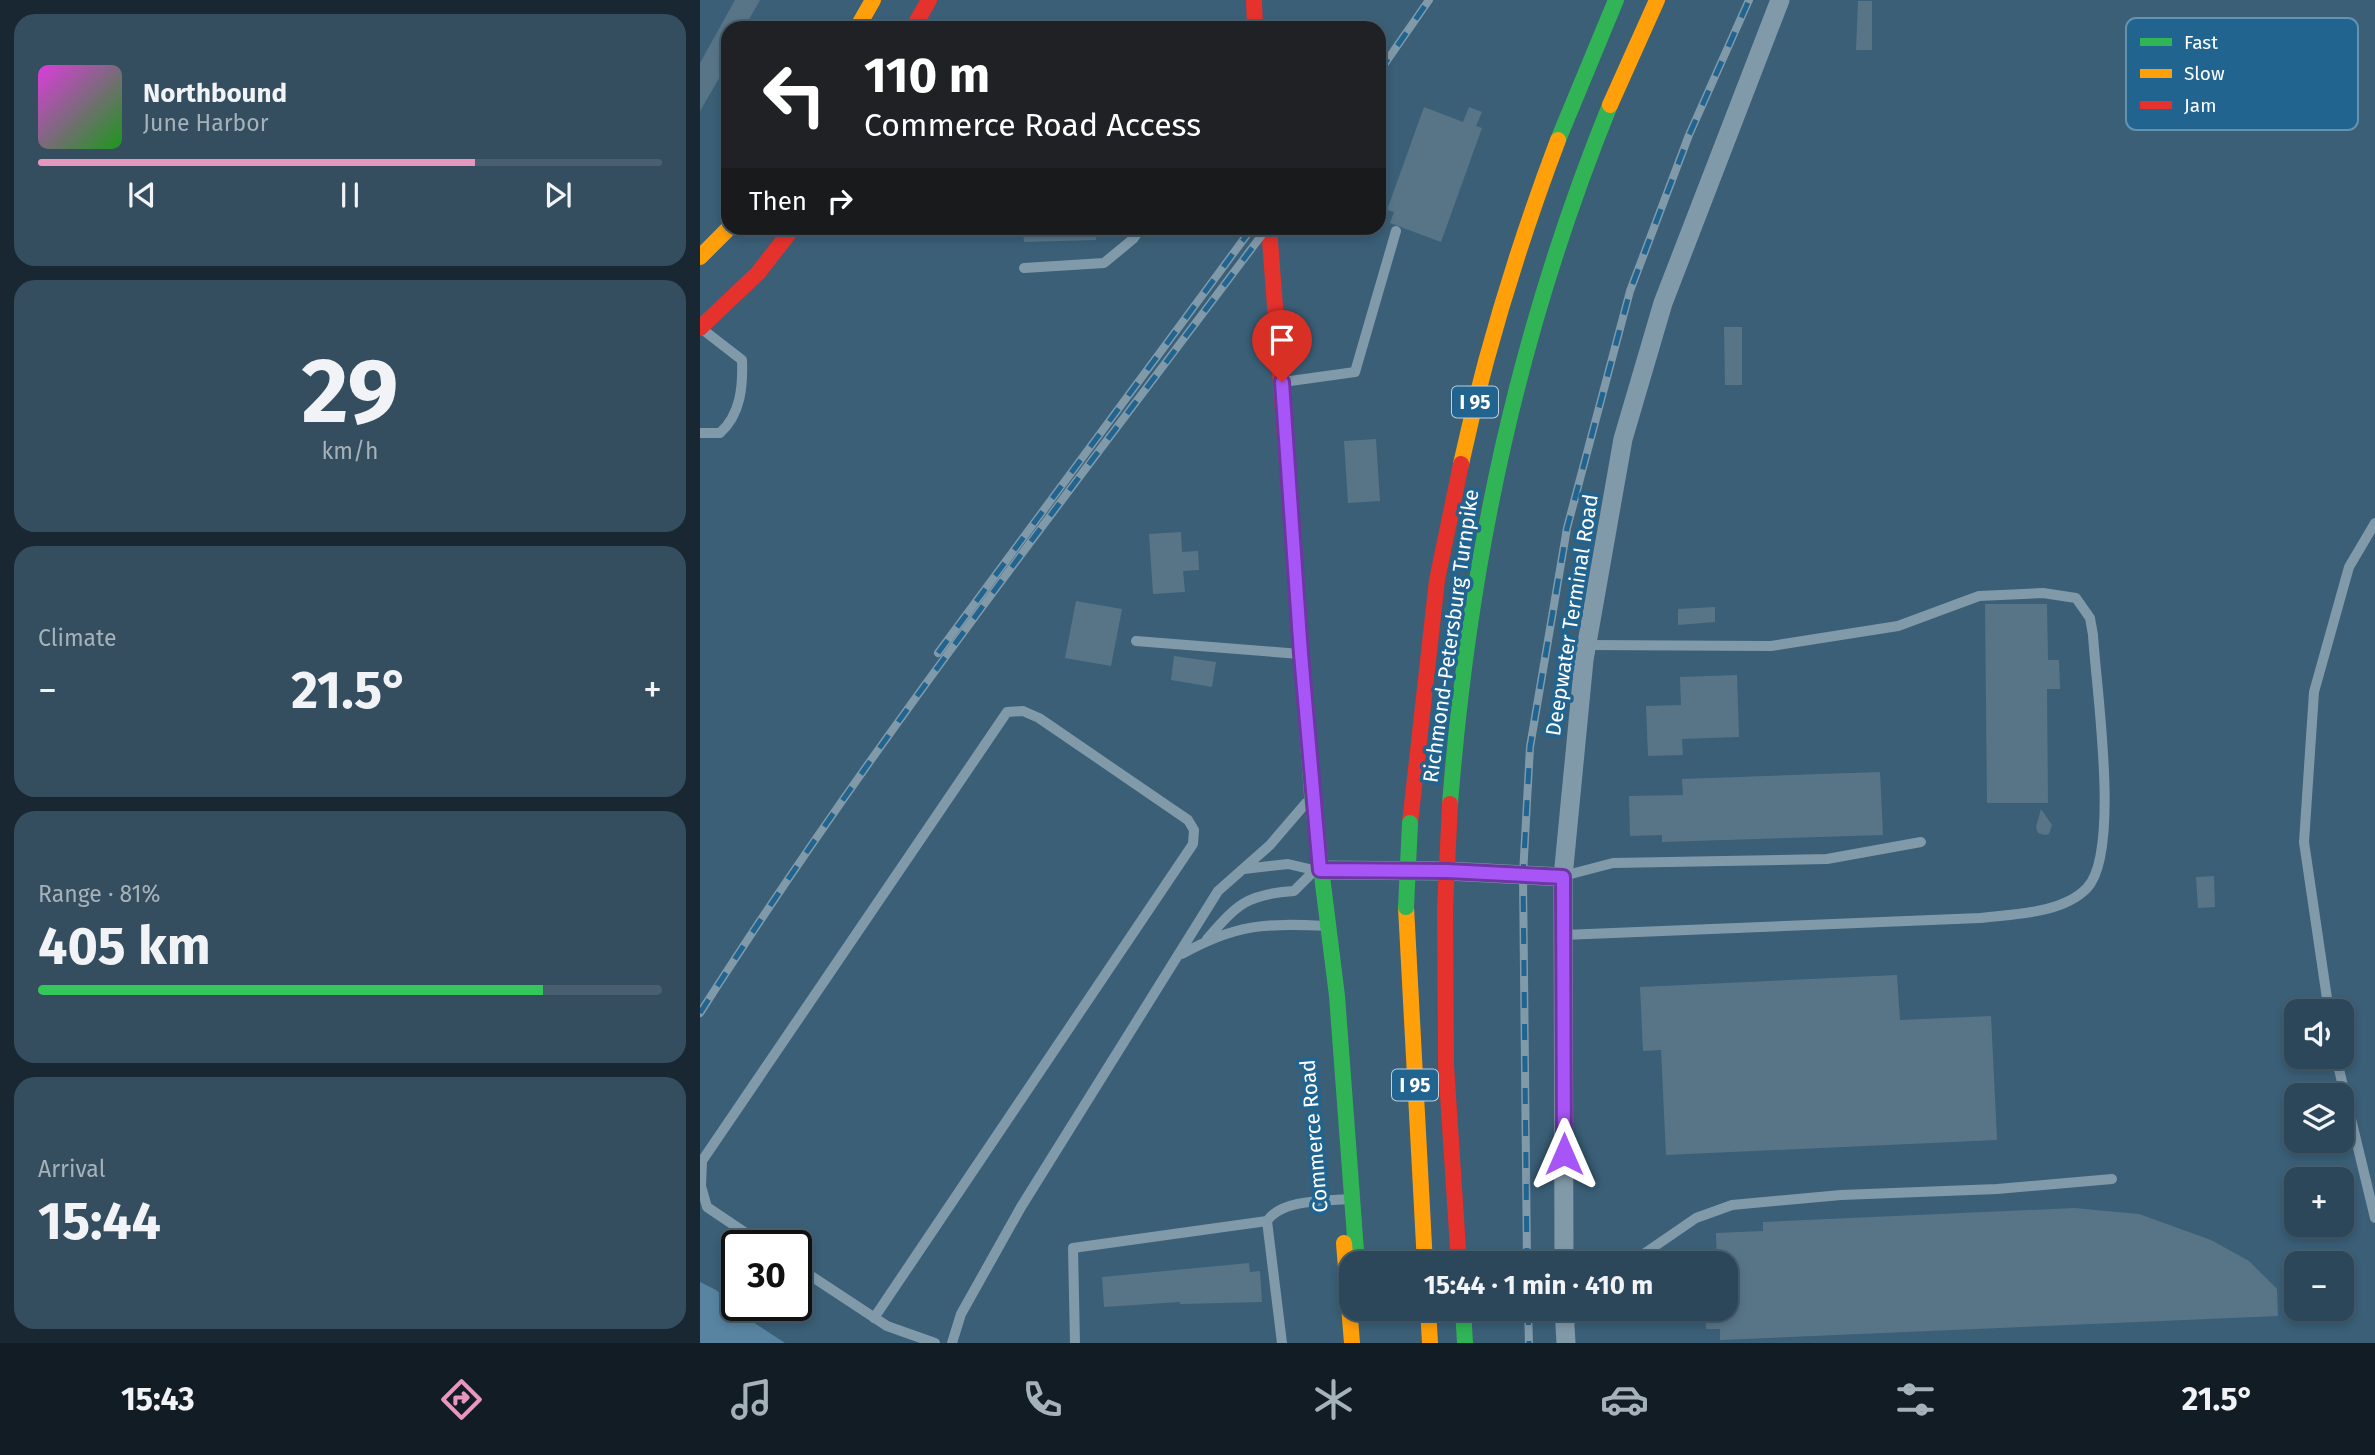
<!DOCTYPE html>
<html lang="en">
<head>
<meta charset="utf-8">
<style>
  body { margin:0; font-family:"Fira Sans",sans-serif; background:#344e5f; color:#f1f3f6; height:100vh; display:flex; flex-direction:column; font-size:26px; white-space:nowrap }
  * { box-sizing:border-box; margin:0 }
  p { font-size:23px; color:#a6b2ba }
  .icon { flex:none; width:38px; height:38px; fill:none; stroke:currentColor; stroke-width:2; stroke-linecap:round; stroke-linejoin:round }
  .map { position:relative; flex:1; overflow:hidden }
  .details { display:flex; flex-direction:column; gap:14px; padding:14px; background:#182731; width:700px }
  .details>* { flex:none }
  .banner { position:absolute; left:21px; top:21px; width:665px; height:214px; border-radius:21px; box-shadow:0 4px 10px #0003,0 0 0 2px #485f6f; background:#202124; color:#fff; overflow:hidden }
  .buttons { position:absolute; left:1584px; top:999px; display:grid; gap:14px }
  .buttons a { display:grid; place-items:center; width:70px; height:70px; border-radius:14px; background:#2c4759; box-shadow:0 4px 10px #0003,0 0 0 2px #485f6f; font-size:35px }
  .speed { position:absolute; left:21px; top:1230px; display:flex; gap:14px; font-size:35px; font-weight:700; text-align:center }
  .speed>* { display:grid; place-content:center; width:91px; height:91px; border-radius:50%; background:#2c4759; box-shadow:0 4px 10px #0003,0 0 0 2px #485f6f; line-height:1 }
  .speed .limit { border:4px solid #111; border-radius:10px; background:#fff; color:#111 }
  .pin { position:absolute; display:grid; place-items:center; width:60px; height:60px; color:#fff; margin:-72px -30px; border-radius:50% 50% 50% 0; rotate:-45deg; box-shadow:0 0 7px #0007 }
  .pin .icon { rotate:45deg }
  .me { position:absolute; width:77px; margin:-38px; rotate:0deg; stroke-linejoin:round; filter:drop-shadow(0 0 5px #0008) }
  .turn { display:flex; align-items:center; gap:24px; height:147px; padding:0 28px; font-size:32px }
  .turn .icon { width:91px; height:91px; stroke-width:2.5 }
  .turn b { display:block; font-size:49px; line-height:60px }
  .then { display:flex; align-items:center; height:66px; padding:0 28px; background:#0003; gap:14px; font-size:26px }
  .big { font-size:52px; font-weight:700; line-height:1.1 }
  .details .widget { flex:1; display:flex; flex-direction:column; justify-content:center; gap:10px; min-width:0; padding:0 24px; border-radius:21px; background:#344e5f }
  .details .dial { align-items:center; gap:0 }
  .dial b { font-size:91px; line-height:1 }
  .song { display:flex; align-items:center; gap:21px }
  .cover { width:84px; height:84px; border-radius:10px; background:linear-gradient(135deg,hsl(300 70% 55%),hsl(120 70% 35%)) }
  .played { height:7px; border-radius:4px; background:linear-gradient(90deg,#e797bd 70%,#485f6f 70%) }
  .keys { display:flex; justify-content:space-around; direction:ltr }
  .heat { display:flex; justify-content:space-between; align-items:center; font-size:38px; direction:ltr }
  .charge { height:10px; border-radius:5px; background:linear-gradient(90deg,#34c759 81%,#485f6f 0) }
  .trip { position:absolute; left:639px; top:1251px; width:399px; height:70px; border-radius:21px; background:#2c4759; box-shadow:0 4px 10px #0003,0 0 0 2px #485f6f; font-weight:700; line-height:70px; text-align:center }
  .menu { display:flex; height:112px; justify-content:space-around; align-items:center; background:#121c24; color:#a6b2ba }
  .menu .icon { width:49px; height:49px }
  .menu .current { color:#e797bd }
  .menu b { font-size:32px; color:#f1f3f6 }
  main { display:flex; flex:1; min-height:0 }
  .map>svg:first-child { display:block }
  .water { fill:#5884a2 }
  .building { fill:#587588 }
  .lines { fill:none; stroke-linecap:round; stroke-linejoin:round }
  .lane { stroke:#819aaa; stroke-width:10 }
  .street { stroke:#819aaa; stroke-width:19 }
  .fast { stroke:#30b455; stroke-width:16 }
  .slow { stroke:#ff9f0a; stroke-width:16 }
  .jam { stroke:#e5322d; stroke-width:16 }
  .rail-casing { stroke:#819aa9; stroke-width:8 }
  .rail { stroke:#216490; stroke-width:5; stroke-dasharray:16; stroke-linecap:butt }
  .fast-bridge { stroke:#30b455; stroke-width:16 }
  .jam-bridge { stroke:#e5322d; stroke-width:16 }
  .route-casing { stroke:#6d37a1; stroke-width:18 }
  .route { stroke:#a855f7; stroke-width:12 }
  .labels { text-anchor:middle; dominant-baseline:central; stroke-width:7; stroke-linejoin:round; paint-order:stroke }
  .shield { fill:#216490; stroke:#bcd0de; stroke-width:2 }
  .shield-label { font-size:19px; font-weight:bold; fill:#fff }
  .street-label { font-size:21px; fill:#fff; stroke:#216490 }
  .key { fill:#216490; stroke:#6492b1; stroke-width:2 }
  .key-label { font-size:19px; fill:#fff }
</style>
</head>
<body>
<main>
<section class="details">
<div class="widget">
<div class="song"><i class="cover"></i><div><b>Northbound</b><p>June Harbor</p></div></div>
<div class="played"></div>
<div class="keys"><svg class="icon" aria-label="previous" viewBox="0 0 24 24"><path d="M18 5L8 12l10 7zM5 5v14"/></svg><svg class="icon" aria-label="pause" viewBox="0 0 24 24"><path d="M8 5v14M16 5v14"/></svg><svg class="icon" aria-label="next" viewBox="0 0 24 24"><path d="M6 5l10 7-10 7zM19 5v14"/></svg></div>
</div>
<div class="widget dial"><b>29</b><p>km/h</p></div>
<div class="widget"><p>Climate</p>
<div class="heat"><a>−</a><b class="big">21.5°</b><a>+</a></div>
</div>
<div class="widget"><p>Range · 81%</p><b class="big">405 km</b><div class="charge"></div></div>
<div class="widget"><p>Arrival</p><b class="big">15:44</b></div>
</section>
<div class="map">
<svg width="1675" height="1343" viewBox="0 0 1675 1343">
  <rect width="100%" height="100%" fill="#3a5f77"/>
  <path class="water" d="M0,1282l16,8 37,32 32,21h-85z"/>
  <path class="building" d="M35,0h25l-16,28h-16v35l-28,48v-48z
    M1158,1h14v49h-16z
    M724,107l39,15 6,-15 13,5 -6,14 6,2 -41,114 -51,-19 4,-11 -7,-2z
    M323,228h73v12l-72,2z
    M1024,327h18v58h-17z
    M676,439l4,62 -32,2 -4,-62z
    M481,532l1,20 16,-1 1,19 -16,1 2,21 -32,2 -4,-60z
    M376,601l46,8 -11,57 -46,-8z
    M1285,604h62l1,56h11l1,29h-13l1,114h-61z
    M1015,607v15l-37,3v-16z
    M474,656l42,6 -4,25 -41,-7z
    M1037,675l2,62 -57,2 1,16 -35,1 -2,-50 35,-1 -1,-28z
    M1180,772l3,63 -221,7v-7l-32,1 -1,-40 54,-1 -1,-16z
    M1341,809l11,16 -3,9 -4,1 -7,-2 -2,-6z
    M1514,876l1,31 -17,1 -2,-31z
    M1197,975l3,45 91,-4 6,124 -331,15 -5,-105 -18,1 -3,-64z
    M1374,1208l65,6 72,26 38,21 28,28 1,27 -558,24v-11h-14l-1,-20h21v-45h-9l-1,-31 47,-2v-9z
    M549,1263l1,9 10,-1 2,31 -82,2v-2l-76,5 -2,-30z"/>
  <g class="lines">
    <path class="lane" d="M324,268l80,-5 29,-24 8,-11
      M583,382l72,-10 41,-141
      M0,433h20c21,-19 23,-47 22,-73l-40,-31
      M436,641l164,13
      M544,869l44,-5 30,7
      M863,876l50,-13 214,-4 94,-17
      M863,935l417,-17c33,-4 82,-4 107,-30 34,-36 9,-200 6,-253l-3,-17 -14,-20 -33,-5 -64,3 -81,30 -127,20 -185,-1
      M507,939c30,-34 39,-45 87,-48l20,-20
      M482,954c54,-30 83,-31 144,-28
      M1629,1012l-25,-170 10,-150 35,-125 26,-44
      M1636,1057l39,161
      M65,1246l-58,-39 -6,-21 1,-25 305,-449 16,-1 16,7 149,102 6,10 -1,14 -319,474
      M929,1264l67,-46 36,-13 109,-10 156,-6 115,-10
      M96,1266l91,60 48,17
      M865,1326l17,-17
      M252,1343l9,-29 60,-107 197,-316 52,-46 36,-42
      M375,1343l-2,-95 194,-27
      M582,1343l-15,-122c15,-22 59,-20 84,-22"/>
    <path class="street" d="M620,870l127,1 116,6
      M864,1264l-1,-387 21,-217 39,-221 40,-136 117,-303
      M864,1309l2,34"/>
    <path class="fast" d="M858,140l58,-140
      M595,568l17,228 25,200 20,268
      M750,804c19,-244 68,-472 160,-699
      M763,1309l2,34"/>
    <path class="slow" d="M157,28l16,-28
      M910,105l47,-105
      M0,257l29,-29
      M761,464c24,-111 57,-218 97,-324
      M706,907l19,357
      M644,1243l8,100
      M728,1309l2,34"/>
    <path class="jam" d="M554,0l1,28
      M213,28l16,-28
      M569,228l26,340
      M0,328l58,-55 35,-45
      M710,823l27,-243 24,-116
      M745,908l1,157 13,199"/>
    <g class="rail-casing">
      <path id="rail" d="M679,72l50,-72
        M238,653l314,-425
        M0,1013c173,-272 374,-527 567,-785
        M827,1264l-4,-389 7,-128 37,-219 63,-237 59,-156 60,-135
        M828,1309l1,34"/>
    </g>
    <use href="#rail" class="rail"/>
    <path class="fast-bridge" d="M706,907l4,-84"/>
    <path class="jam-bridge" d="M745,908l5,-104"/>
  </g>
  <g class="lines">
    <g class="route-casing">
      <path id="route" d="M582,382l19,272 19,216 127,1 116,6 1,277"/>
    </g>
    <use href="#route" class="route"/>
  </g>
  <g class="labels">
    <g class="shield">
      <rect x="752" y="386.5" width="46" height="31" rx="5"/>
      <rect x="692" y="1069.5" width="46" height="31" rx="5"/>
    </g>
    <g class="shield-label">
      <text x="775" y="402">I 95</text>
      <text x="715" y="1085">I 95</text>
    </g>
    <g class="street-label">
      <text transform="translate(872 615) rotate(-81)">Deepwater Terminal Road</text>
      <text transform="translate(751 636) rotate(-82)">Richmond-Petersburg Turnpike</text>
      <text transform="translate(614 1136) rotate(-95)">Commerce Road</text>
    </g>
  </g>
  <rect x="1426" y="18" width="232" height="112" rx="10" class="key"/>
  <rect x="1440" y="38" width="32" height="8" fill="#30b455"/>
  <rect x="1440" y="69" width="32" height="9" fill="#ff9f0a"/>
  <rect x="1440" y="101" width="32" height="8" fill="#e5322d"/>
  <g class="key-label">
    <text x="1484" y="49">Fast</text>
    <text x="1484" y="80">Slow</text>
    <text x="1484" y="112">Jam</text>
  </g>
</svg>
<div class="buttons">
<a><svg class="icon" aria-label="sound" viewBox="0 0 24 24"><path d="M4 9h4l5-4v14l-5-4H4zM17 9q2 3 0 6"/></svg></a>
<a><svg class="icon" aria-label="layers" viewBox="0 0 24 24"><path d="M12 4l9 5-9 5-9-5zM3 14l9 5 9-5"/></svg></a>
<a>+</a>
<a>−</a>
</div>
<div class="speed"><div class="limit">30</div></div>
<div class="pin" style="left:582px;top:382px;background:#d93025"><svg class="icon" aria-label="arrive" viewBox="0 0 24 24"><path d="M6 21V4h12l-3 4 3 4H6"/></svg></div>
<svg class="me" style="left:864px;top:1154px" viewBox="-20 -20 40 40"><path d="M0-17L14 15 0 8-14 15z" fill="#a855f7" stroke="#fff" stroke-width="4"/></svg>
<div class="trip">15:44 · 1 min · 410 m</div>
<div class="banner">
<div class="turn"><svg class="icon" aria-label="left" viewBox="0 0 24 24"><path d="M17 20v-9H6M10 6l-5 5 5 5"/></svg><div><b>110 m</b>Commerce Road Access</div></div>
<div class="then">Then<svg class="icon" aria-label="right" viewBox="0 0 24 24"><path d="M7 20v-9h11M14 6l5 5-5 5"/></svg></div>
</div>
</div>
</main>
<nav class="menu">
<b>15:43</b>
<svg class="icon current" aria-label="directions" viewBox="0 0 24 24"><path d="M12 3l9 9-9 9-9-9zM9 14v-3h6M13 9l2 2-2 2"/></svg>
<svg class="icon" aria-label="music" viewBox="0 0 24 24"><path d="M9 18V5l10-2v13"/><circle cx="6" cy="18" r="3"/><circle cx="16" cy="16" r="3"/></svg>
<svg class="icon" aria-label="phone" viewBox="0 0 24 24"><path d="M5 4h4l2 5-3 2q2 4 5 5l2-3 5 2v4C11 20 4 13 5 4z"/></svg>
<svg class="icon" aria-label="climate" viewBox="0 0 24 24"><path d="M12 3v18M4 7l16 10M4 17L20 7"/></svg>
<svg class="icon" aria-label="car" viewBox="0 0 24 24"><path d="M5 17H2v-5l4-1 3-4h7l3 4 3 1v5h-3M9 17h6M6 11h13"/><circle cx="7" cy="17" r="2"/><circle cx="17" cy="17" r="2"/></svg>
<svg class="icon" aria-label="filters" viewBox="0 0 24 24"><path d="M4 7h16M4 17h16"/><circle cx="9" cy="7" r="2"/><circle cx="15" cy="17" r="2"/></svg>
<b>21.5°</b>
</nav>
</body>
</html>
